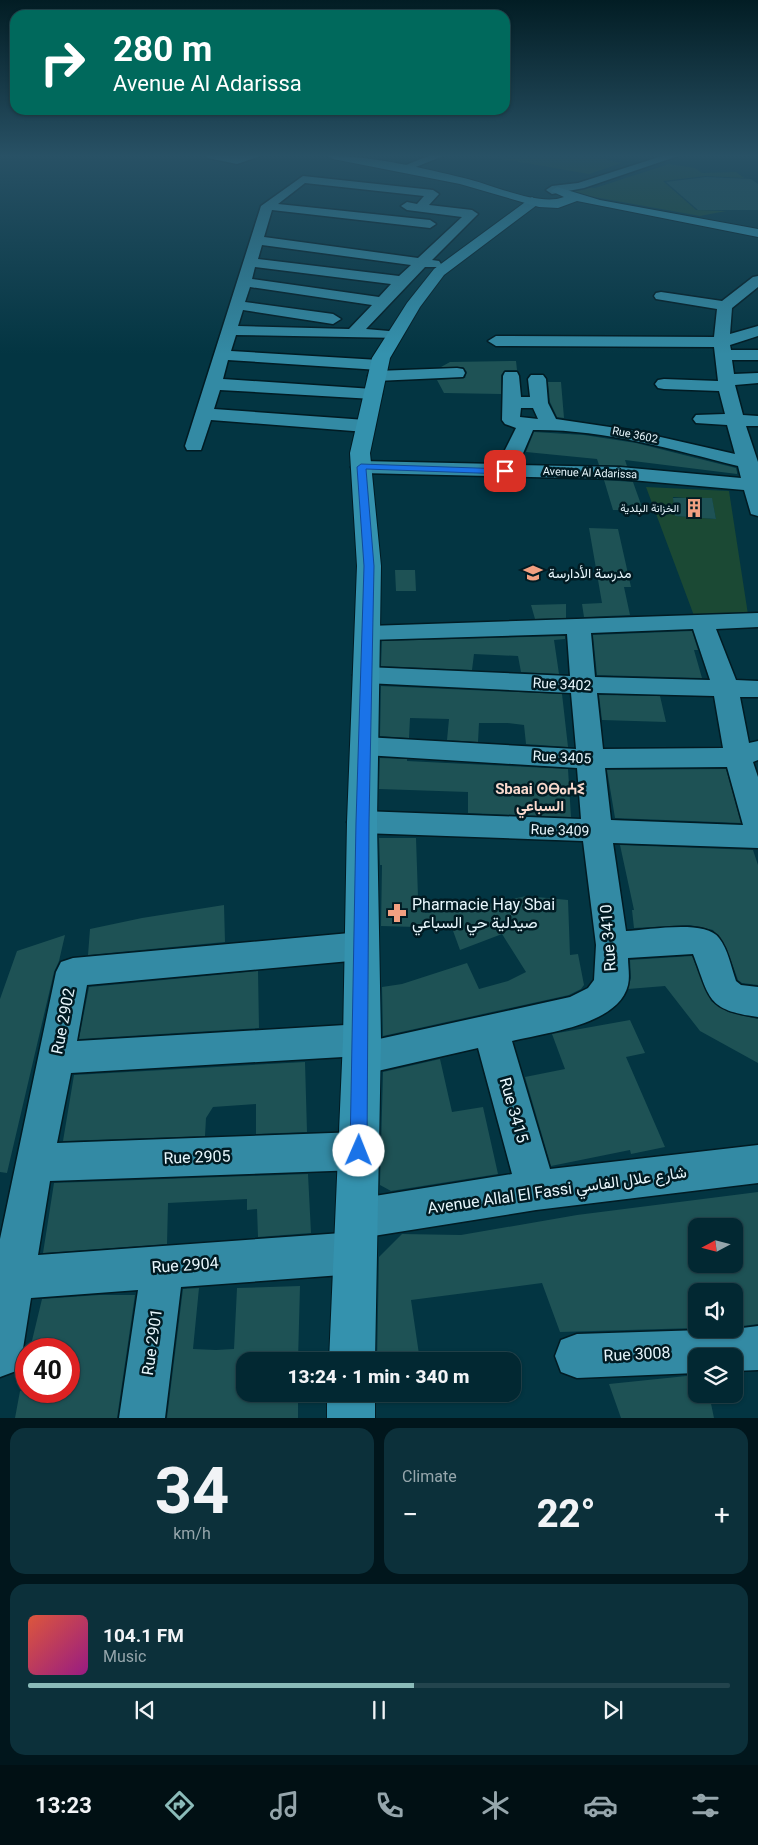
<!DOCTYPE html>
<html lang="en">
<head>
<meta charset="utf-8">
<style>
  body { margin:0; font-family:Roboto,Vazirmatn,"Noto Sans Tifinagh",sans-serif; background:#0c303a; color:#f1f3f6; height:100vh; display:flex; flex-direction:column; font-size:19px; white-space:nowrap }
  * { box-sizing:border-box; margin:0 }
  p { font-size:16px; color:#96a6ac }
  .icon { flex:none; width:28px; height:28px; fill:none; stroke:currentColor; stroke-width:2; stroke-linecap:round; stroke-linejoin:round }
  .map { position:relative; height:1418px; overflow:hidden }
  .side { display:flex; flex-direction:column; gap:10px; padding:10px; background:#01161c; flex:1 }
  .side>* { flex:none }
  .top-card { position:absolute; left:10px; top:10px; width:500px; height:105px; border-radius:15px; box-shadow:0 1px 4px #0004,0 0 0 1px #23444d; background:#00695c; color:#fff; overflow:hidden }
  .needle { width:32px; rotate:263deg }
  .controls { position:absolute; left:688px; top:1218px; display:grid; gap:10px }
  .controls a { display:grid; place-items:center; width:55px; height:55px; border-radius:10px; background:#022832; box-shadow:0 1px 4px #0004,0 0 0 1px #23444d; font-size:25px }
  .speed { position:absolute; left:15px; top:1338px; display:flex; gap:10px; font-size:25px; font-weight:700; text-align:center }
  .speed>* { display:grid; place-content:center; width:65px; height:65px; border-radius:50%; background:#022832; box-shadow:0 1px 4px #0004,0 0 0 1px #23444d; line-height:1 }
  .speed .limit { border:8px solid #d22; background:#fff; color:#111 }
  .pin { position:absolute; display:grid; place-items:center; width:42px; height:42px; color:#fff; margin:-21px; border-radius:10px; box-shadow:0 2px 8px #0006 }
  .me { position:absolute; width:55px; margin:-28px; rotate:1deg; stroke-linejoin:round; filter:drop-shadow(0 0 4px #0008) }
  .turn { display:flex; align-items:center; gap:18px; height:105px; padding:0 20px; font-size:22px }
  .turn .icon { width:65px; height:65px; stroke-width:2.5 }
  .turn b { display:block; font-size:35px; line-height:42px }
  .big { font-size:38px; font-weight:800; line-height:1.1 }
  .side .widget { flex:1; display:flex; flex-direction:column; justify-content:center; gap:8px; min-width:0; padding:0 18px; border-radius:15px; background:#0c303a }
  .side .dial { align-items:center; gap:0 }
  .dial b { font-size:65px; line-height:1 }
  .song { display:flex; align-items:center; gap:15px }
  .cover { width:60px; height:60px; border-radius:8px; background:linear-gradient(135deg,hsl(10 70% 55%),hsl(310 70% 35%)) }
  .played { height:5px; border-radius:2px; background:linear-gradient(90deg,#8bbbb9 55%,#23444d 55%) }
  .keys { display:flex; justify-content:space-around; direction:ltr }
  .heat { display:flex; justify-content:space-between; align-items:center; font-size:28px; direction:ltr }
  .side .tiles { flex:1; display:grid; gap:10px; grid-template-columns:1fr 1fr }
  .widget:last-child { grid-column:span 2 }
  .trip { position:absolute; left:236px; top:1352px; width:285px; height:50px; border-radius:15px; background:#022832; box-shadow:0 1px 4px #0004,0 0 0 1px #23444d; font-weight:800; line-height:50px; text-align:center }
  .dock { display:flex; height:80px; justify-content:space-around; align-items:center; background:#011014; color:#96a6ac }
  .dock .icon { width:35px; height:35px }
  .dock .current { color:#8bbbb9 }
  .dock b { font-size:22px; color:#f1f3f6 }
  .map>svg:first-child { display:block }
  .green { fill:#1b4934; fill-rule:evenodd }
  .building { fill:#1e5255; fill-rule:evenodd }
  .lines { fill:none; stroke-linecap:round; stroke-linejoin:round }
  .street-casing { stroke:#011b23; stroke-width:3 }
  .secondary-casing { stroke:#011b23; stroke-width:2 }
  .primary-casing { stroke:#011b23; stroke-width:2 }
  .street { fill:#338aa4; fill-rule:evenodd }
  .secondary { fill:#3492ae; fill-rule:evenodd }
  .primary { fill:#369ab8; fill-rule:evenodd }
  .route { fill:#1a73e8; stroke:#114b97 }
  .labels { text-anchor:middle; dominant-baseline:central; stroke-width:5; stroke-linejoin:round; paint-order:stroke }
  .far-street-label { font-size:11px; fill:#e7f6fc; stroke:#011b23 }
  .far-poi-label { font-size:11px; fill:#e7f6fc; stroke:#011b23; text-anchor:end }
  .poi-label { font-size:14px; fill:#e7f6fc; stroke:#011b23; text-anchor:start }
  .street-label { font-size:14px; fill:#e7f6fc; stroke:#011b23 }
  .neighbourhood-label { font-size:15px; font-weight:bold; fill:#f9d9cd; stroke:#011b23 }
  .near-poi-label { font-size:16px; fill:#e7f6fc; stroke:#011b23; text-anchor:start }
  .near-street-label { font-size:16px; fill:#e7f6fc; stroke:#011b23 }
</style>
</head>
<body>
<div class="map">
<svg width="758" height="1418" viewBox="0 0 758 1418">
  <rect width="100%" height="100%" fill="#033542"/>
  <path class="green" d="M484,156h107l31,7 -33,11z
    M669,164l26,4 7,5 34,-1 8,6 -38,-2 -43,5 33,29 30,1 -26,5 -128,-23 14,-6 9,1z
    M646,487l83,4 20,130h-53zM673,497l39,3 4,19 -40,-3z"/>
  <path class="building" d="M706,177l45,2 7,5v26h-60l-32,-28z
    M516,361l1,9h-12l-4,5v19l-57,-1 -7,-13 28,-2 2,-6 -4,-5h-22l9,-5z
    M548,382h13l3,36 -7,-1 -7,-15z
    M534,432l50,3 52,8 100,25 1,4v2l-112,-14 2,6 -28,-1 -2,-6 -71,-7z
    M604,480l29,2 10,28h-30z
    M673,498h39l4,21 -41,-3z
    M589,528l29,1 13,58h-7l6,28 -46,2 -2,-13 20,-1z
    M395,570h20l1,21h-20z
    M566,604v14l-31,1 -4,-14z
    M692,631l6,19h-4l8,28 -105,-3 -4,-40z
    M565,636v3l-11,1 5,34 -38,-2 -3,-16 -44,-2 -2,16 -91,-4 1,-25z
    M381,686l181,8 6,53 -42,-3 -2,-19 -17,-2h-28l-1,19 -31,-2 2,-21 -39,-1 -1,20 -29,-2z
    M599,695l61,1 6,26 -64,-2z
    M380,758l27,1v2l161,8 3,48 -103,-4v-21l-89,-3z
    M726,769l15,54 -126,-5 -8,-48z
    M379,838h37l2,59 7,1v15l41,-4 60,-13 42,4 2,55 8,-1 6,31 -3,4 -12,6 -186,41 -1,-49 20,-3 65,-21 12,26 29,-8 18,-9 -24,-38 -42,16 -8,-22 -71,-2 1,-61h-2z
    M620,845l133,5 5,15v120l-16,-2 -4,-3 -12,-33 -13,-17 -23,-5 -56,3 -2,-18h2z
    M224,905l1,37 -137,13 2,-26 52,-11z
    M65,935l-6,26 -5,11 -47,201 -7,-1v-173l17,-48z
    M692,956l19,45 17,11 30,7v44l-58,-32 -35,-45 -37,3 3,-11 -1,-18z
    M258,971l1,57 -180,11 10,-52z
    M630,1020l15,33 -19,4 39,90 -34,7 -1,-4 -79,16 -26,-89 40,-8 -13,-35z
    M440,1059l12,53 31,-5 15,67 -107,17 -11,-6 3,-113z
    M305,1062l2,70 -51,2v-30l-43,3 -7,11 -1,18 -142,5 11,-66z
    M308,1174l3,59 -53,4 -1,-28 -10,1v-11l-79,4 -1,41 -124,9 11,-70z
    M758,1192v132l-24,3v-36h-38v37l-136,4 -18,-49 -131,17 9,61h-43l2,-104 23,-23 59,1 116,-20zM696,1226h38v38h-38z
    M300,1286l-2,75h-53v33h53v24h-131l16,-129 16,-1 -6,61 23,1 18,-1 3,-61z
    M99,1295h36l-18,123h-102l5,-27h49v-42h-39l12,-50z
    M696,1375v19h13l5,24h-93l-12,-34z"/>
  <g class="lines">
    <g class="street-casing">
      <path id="street" d="M207,156h53l-23,8 -29,-6z
        M428,156h15l-37,15h-8l-2,-2z
        M662,156h16l-94,32 -32,6 -6,-4 6,-4 26,-3z
        M303,176l130,14 6,4 -10,11 43,5 6,4 -46,46 7,1 2,3 -2,3h-14l-59,62 34,3 2,3 -2,3 -164,-3 -5,16 148,9 6,1 2,4 -2,4 -6,1 -151,-10 -5,19 150,10 6,1 3,4 -3,4 -6,1 -153,-9 -6,19 152,11 6,2 3,4 -3,4 -6,2 -155,-12 -10,30h-14l-2,-4 76,-240zM305,183l119,13 -7,8 -10,-2 -6,4 6,4 55,7 -44,41 -154,-21 8,-27 158,18 6,-4 -6,-4 -152,-16zM262,245l149,20 -12,11 -141,-17zM255,267l136,17 -12,13 -127,-18zM250,287l122,18 -23,24 -111,-3 5,-16 90,14 8,-5 -8,-5 -88,-12z
        M758,276v11l-26,21 -2,26 28,-8v10l-28,9 1,5h27v10h-26l2,14 24,-1v10l-23,2 8,30 15,1v10h-12l12,36v54l-7,-2 -7,-24 -124,-11 -259,-6 -7,-2 -3,-4 3,-4 7,-2 137,3 18,-36 -11,-4 -3,-4 1,-44 2,-4h12l2,4 2,21h9l-2,-18 3,-4h12l3,4 2,24 8,16 74,11 105,24 -8,-29 -31,-2 -3,-4 3,-4 29,-1 -6,-23 -55,-2 -6,-1 -3,-4 3,-4 6,-1 54,2 -4,-34 -218,-1 -8,-5 8,-5 218,1 3,-28 -61,-10 -2,-3 2,-3 5,-1 61,9 31,-24zM521,408h12l5,11 -18,-2zM533,430c69,-1 138,19 205,36l3,12 -121,-11 -102,-2z
        M457,368l6,1 2,4 -2,4 -87,4 -6,-1 -2,-4 2,-4 6,-1z
        M758,613v14l-42,2 20,51 22,1v16h-18l9,46 9,-2v19l-5,2 5,15v71l-145,-5 13,88c22,-1 80,-12 93,7 9,11 12,29 17,43l5,4 17,2v30c-52,-7 -48,-19 -65,-63l-65,4c0,8 2,18 0,27 -9,40 -84,48 -116,56l38,128 208,-24v38l-222,27 -169,27 9,16 -6,15 -15,6 -174,13 -16,131h-46l19,-128 -107,8 -9,57 -6,16 -16,6v-138l56,-267 5,-10 12,-4 288,-26 12,4 4,10 -4,10 -12,4 -274,25 -10,56 285,-17 13,5 4,10 191,-42 18,-9 6,-8 2,-35 -13,-104 -221,-8 -10,-3 -5,-8 5,-8 10,-3 219,8 -4,-51 -212,-13 -10,-2 -4,-7 4,-7 10,-2 211,12 -5,-56 -205,-10 -9,-2 -4,-6 4,-6 9,-2 204,9 -3,-42 -199,6 -9,-2 -3,-5 3,-5 9,-2zM693,629l17,51 -115,-3 -4,-44zM597,693l117,3 9,52 -120,1zM727,767l16,58 -132,-5 -6,-52zM478,1048l34,126 -156,25 -14,6 -6,14 6,14 -304,22 12,-74 309,-11 14,-6 5,-13 -5,-13 -14,-6 -302,11 14,-70 272,-16 4,13 13,5z
        M758,1326v44l-24,1v-15h-38v17l-119,5 -16,-6 -6,-16 6,-16 16,-6 157,-5z"/>
    </g>
    <g class="secondary-casing">
      <path id="secondary" d="M532,197l7,5 -2,3 -93,70 -24,32 -30,51 -20,95 11,113 -4,256 4,218 -6,321h-46l14,-321 4,-218 10,-256 -7,-113 22,-95 35,-55 27,-34z
        M327,1394h48v24h-48z"/>
    </g>
    <g class="primary-casing">
      <path id="primary" d="M327,156c42,-1 96,12 137,22 27,6 75,29 100,19l-13,-6 6,-4 43,13 158,29v8l-181,-36 -19,7 -19,-1 -79,-23 -127,-25z"/>
    </g>
    <use href="#street" class="street"/>
    <use href="#secondary" class="secondary"/>
    <use href="#primary" class="primary"/>
  </g>
  <linearGradient id="sky" x2="0" y2="1"><stop stop-color="#021d24"/><stop offset="0.44" stop-color="#285165"/><stop offset="1" stop-color="#285165" stop-opacity="0"/></linearGradient>
  <rect width="758" height="354" fill="url(#sky)"/>
  <path class="route" d="M361,464l144,5 4,2 -4,3 -139,-5 8,97 -5,256 -2,329 -2,6 -6,2 -6,-2 -3,-6 6,-329 8,-256 -7,-99z"/>
  <defs>
    <g id="building-bare" transform="scale(1.5)"><path d="M-4-6H4V6H1V3H-1V6H-4ZM-2.5-4.3h1.7v1.8h-1.7ZM.8-4.3h1.7v1.8H.8ZM-2.5-1h1.7V.8h-1.7ZM.8-1h1.7V.8H.8Z" fill="#f2a081" stroke="#011b23" stroke-width="2.5" paint-order="stroke"/></g>
    <g id="school-bare" transform="scale(1.5)"><path d="M0-5L7-2L0 1L-7-2ZM-4 1L0 2.5L4 1V4Q0 6-4 4Z" fill="#f2a081" stroke="#011b23" stroke-width="2.5" paint-order="stroke"/></g>
    <g id="pharmacy-bare" transform="scale(1.5)"><path d="M-2-6h4v4h4v4h-4v4h-4v-4h-4v-4h4Z" fill="#f2a081" stroke="#011b23" stroke-width="2.5" paint-order="stroke"/></g>
  </defs>
  <g fill-rule="evenodd">
    <use href="#building-bare" x="694" y="508"/>
    <use href="#school-bare" x="533" y="573"/>
    <use href="#pharmacy-bare" x="397" y="913"/>
  </g>
  <g class="labels">
    <g class="far-street-label">
      <text transform="translate(635 435) rotate(11)">Rue 3602</text>
      <text transform="translate(590 473) rotate(2)">Avenue Al Adarissa</text>
    </g>
    <g class="far-poi-label">
      <text x="679" y="508">الخزانة البلدية</text>
    </g>
    <g class="poi-label">
      <text x="548" y="573">مدرسة الأدارسة</text>
    </g>
    <g class="street-label">
      <text transform="translate(562 684) rotate(3)">Rue 3402</text>
      <text transform="translate(562 757) rotate(3)">Rue 3405</text>
      <text transform="translate(560 830) rotate(2)">Rue 3409</text>
    </g>
    <g class="neighbourhood-label">
      <text x="540" y="789">Sbaai ⵙⴱⴰⵄⵉ<tspan x="540" dy="17">السباعي</tspan></text>
    </g>
    <g class="near-poi-label">
      <text x="412" y="904">Pharmacie Hay Sbai<tspan x="412" dy="18">صيدلية حي السباعي</tspan></text>
    </g>
    <g class="near-street-label">
      <text transform="translate(608 938) rotate(-94)">Rue 3410</text>
      <text transform="translate(63 1021) rotate(-79)">Rue 2902</text>
      <text transform="translate(514 1110) rotate(74)">Rue 3415</text>
      <text transform="translate(197 1157) rotate(-2)">Rue 2905</text>
      <text transform="translate(557 1190) rotate(-8)">Avenue Allal El Fassi شارع علال الفاسي</text>
      <text transform="translate(185 1265) rotate(-4)">Rue 2904</text>
      <text transform="translate(152 1342) rotate(-82)">Rue 2901</text>
      <text transform="translate(637 1354) rotate(-3)">Rue 3008</text>
    </g>
  </g>
</svg>
<div class="controls">
<a><svg class="needle" viewBox="-14 -14 28 28"><path d="M0-13l5 13h-10z" fill="#e53935"/><path d="M0 13l5-13h-10z" fill="#96a6ac"/></svg></a>
<a><svg class="icon" aria-label="sound" viewBox="0 0 24 24"><path d="M4 9h4l5-4v14l-5-4H4zM17 9q2 3 0 6"/></svg></a>
<a><svg class="icon" aria-label="layers" viewBox="0 0 24 24"><path d="M12 4l9 5-9 5-9-5zM3 14l9 5 9-5"/></svg></a>
</div>
<div class="speed"><div class="limit">40</div></div>
<div class="pin" style="left:505px;top:471px;background:#d93025"><svg class="icon" aria-label="arrive" viewBox="0 0 24 24"><path d="M6 21V4h12l-3 4 3 4H6"/></svg></div>
<svg class="me" style="left:359px;top:1151px" viewBox="-20 -20 40 40"><circle r="19" fill="#fff"/><path d="M0-13L10 11 0 6-10 11z" fill="#1a73e8"/></svg>
<div class="trip">13:24 · 1 min · 340 m</div>
<div class="top-card">
<div class="turn"><svg class="icon" aria-label="right" viewBox="0 0 24 24"><path d="M7 20v-9h11M14 6l5 5-5 5"/></svg><div><b>280 m</b>Avenue Al Adarissa</div></div>
</div>
</div>
<section class="side">
<div class="tiles">
<div class="widget dial"><b>34</b><p>km/h</p></div>
<div class="widget"><p>Climate</p>
<div class="heat"><a>−</a><b class="big">22°</b><a>+</a></div>
</div>
<div class="widget">
<div class="song"><i class="cover"></i><div><b>104.1 FM</b><p>Music</p></div></div>
<div class="played"></div>
<div class="keys"><svg class="icon" aria-label="previous" viewBox="0 0 24 24"><path d="M18 5L8 12l10 7zM5 5v14"/></svg><svg class="icon" aria-label="pause" viewBox="0 0 24 24"><path d="M8 5v14M16 5v14"/></svg><svg class="icon" aria-label="next" viewBox="0 0 24 24"><path d="M6 5l10 7-10 7zM19 5v14"/></svg></div>
</div>
</div>
</section>
<nav class="dock">
<b>13:23</b>
<svg class="icon current" aria-label="directions" viewBox="0 0 24 24"><path d="M12 3l9 9-9 9-9-9zM9 14v-3h6M13 9l2 2-2 2"/></svg>
<svg class="icon" aria-label="music" viewBox="0 0 24 24"><path d="M9 18V5l10-2v13"/><circle cx="6" cy="18" r="3"/><circle cx="16" cy="16" r="3"/></svg>
<svg class="icon" aria-label="phone" viewBox="0 0 24 24"><path d="M5 4h4l2 5-3 2q2 4 5 5l2-3 5 2v4C11 20 4 13 5 4z"/></svg>
<svg class="icon" aria-label="climate" viewBox="0 0 24 24"><path d="M12 3v18M4 7l16 10M4 17L20 7"/></svg>
<svg class="icon" aria-label="car" viewBox="0 0 24 24"><path d="M5 17H2v-5l4-1 3-4h7l3 4 3 1v5h-3M9 17h6M6 11h13"/><circle cx="7" cy="17" r="2"/><circle cx="17" cy="17" r="2"/></svg>
<svg class="icon" aria-label="filters" viewBox="0 0 24 24"><path d="M4 7h16M4 17h16"/><circle cx="9" cy="7" r="2"/><circle cx="15" cy="17" r="2"/></svg>
</nav>
</body>
</html>
